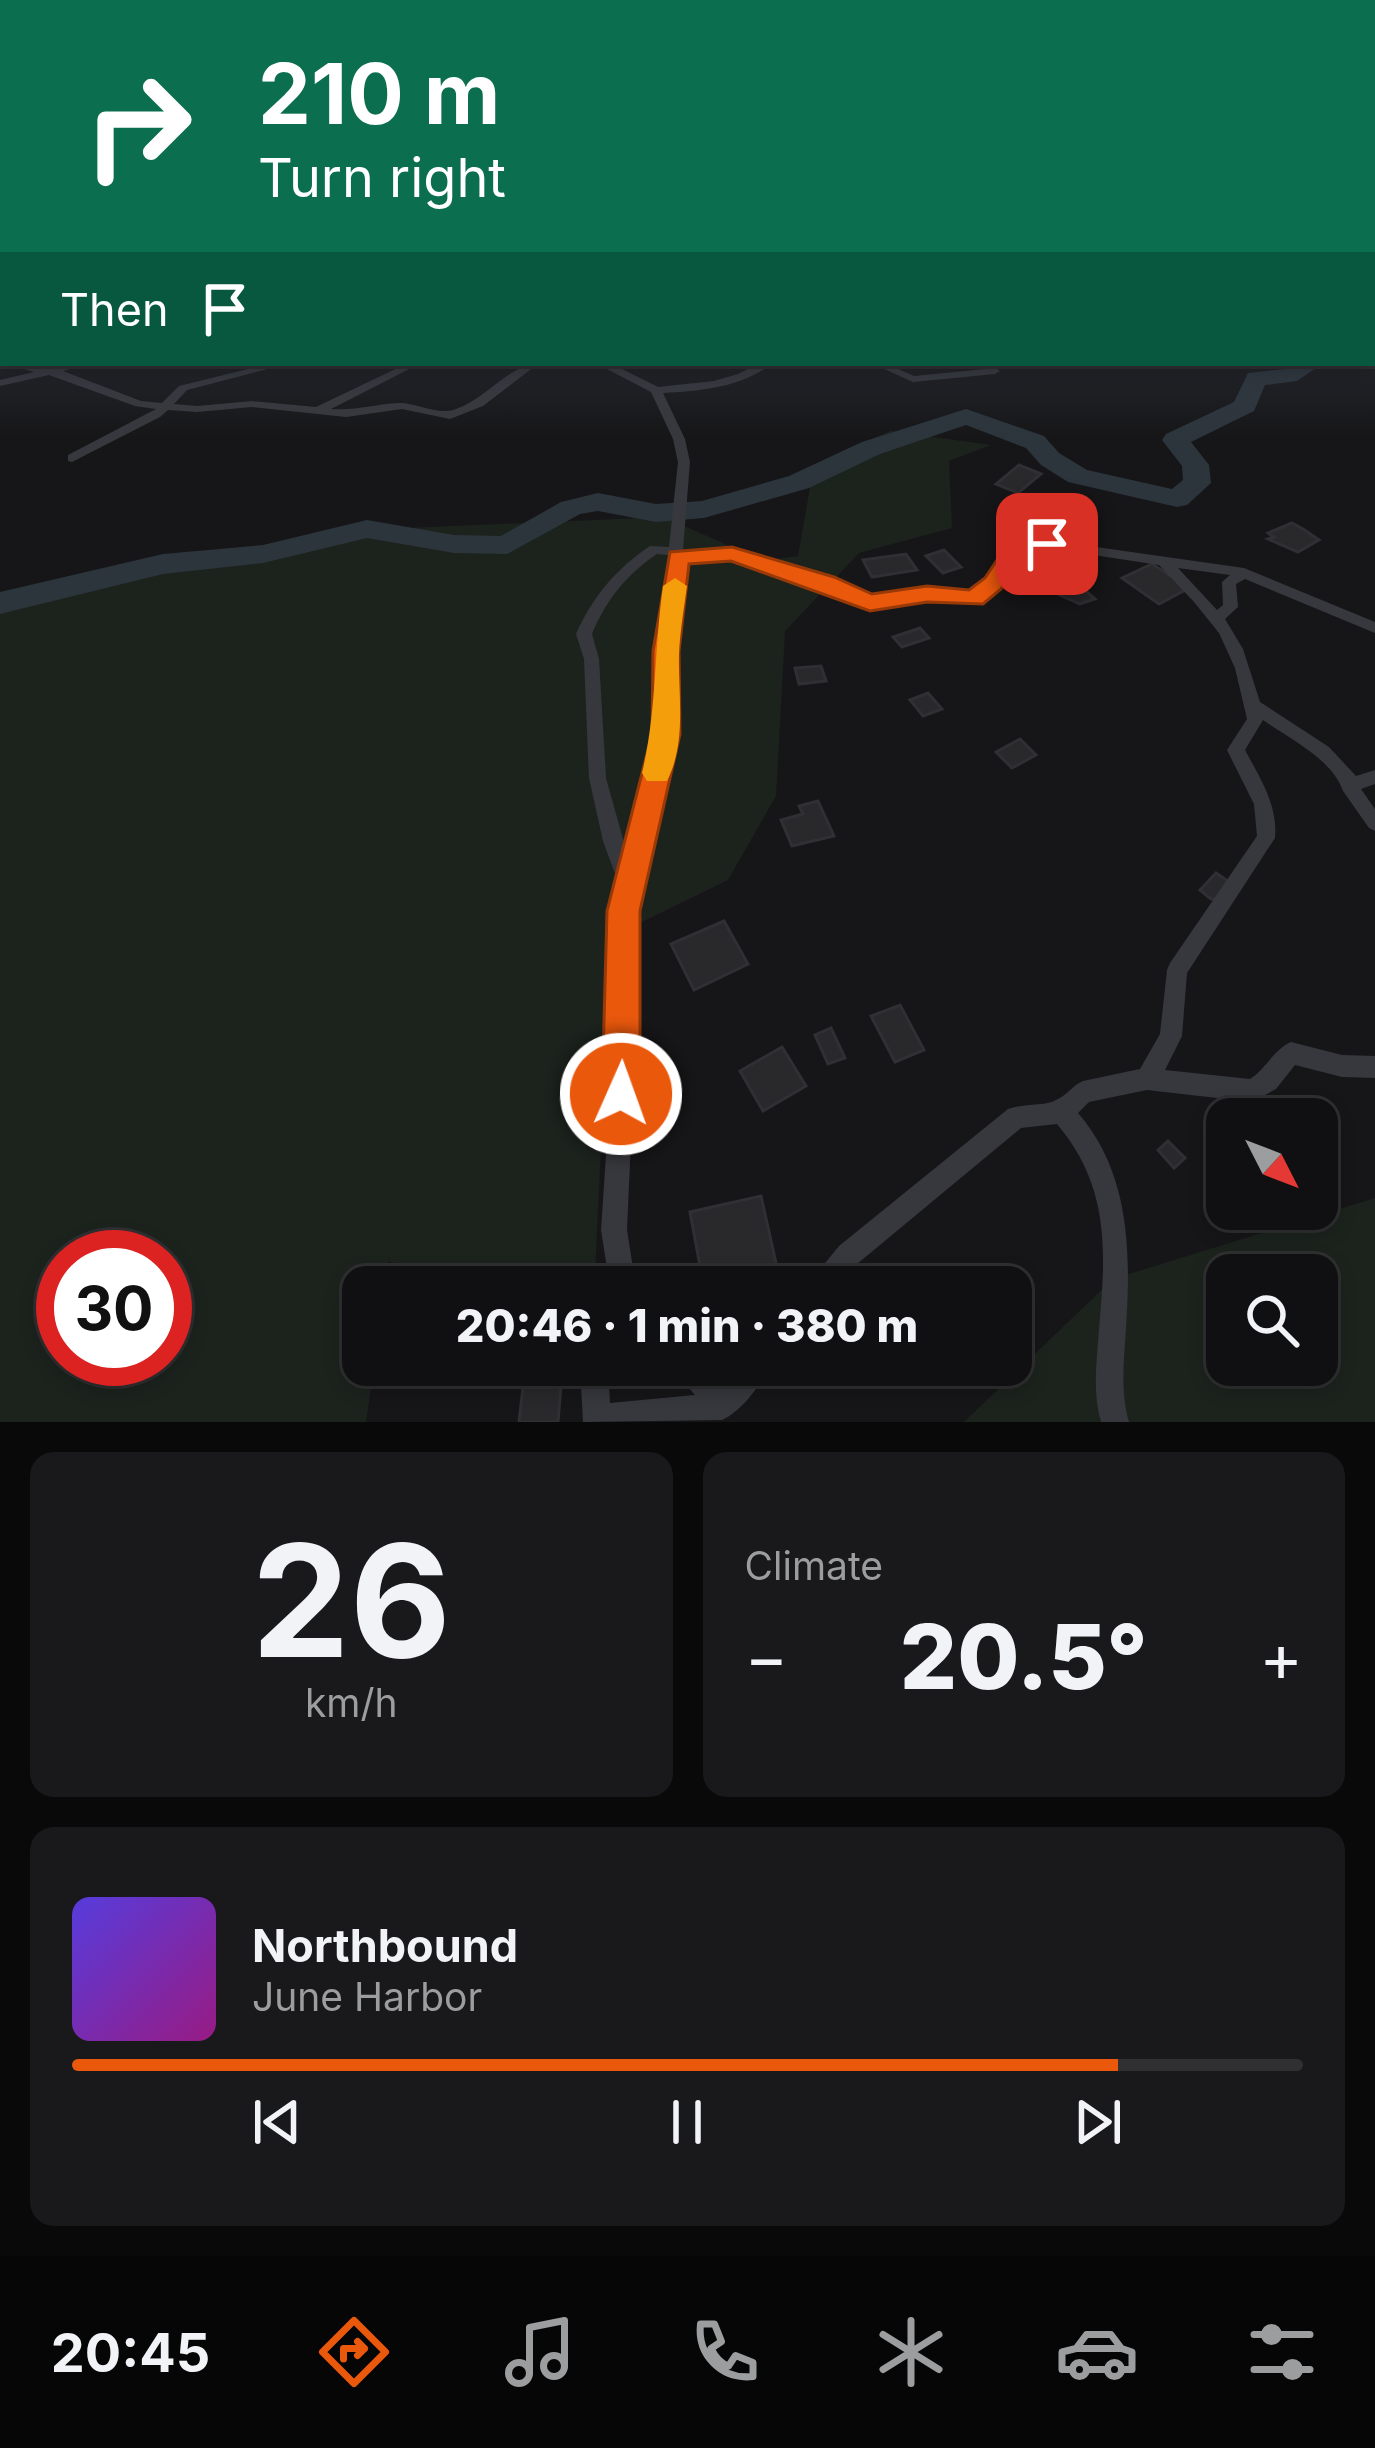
<!DOCTYPE html>
<html lang="en">
<head>
<meta charset="utf-8">
<style>
  body { margin:0; font-family:Inter,sans-serif; background:#19191b; color:#f1f3f6; height:100vh; display:flex; flex-direction:column; font-size:45px; white-space:nowrap }
  * { box-sizing:border-box; margin:0 }
  p { font-size:39px; color:#9c9d9f }
  .icon { flex:none; width:66px; height:66px; fill:none; stroke:currentColor; stroke-width:2; stroke-linecap:round; stroke-linejoin:round }
  .map { position:relative; height:1422px; overflow:hidden }
  .sheet { display:flex; flex-direction:column; gap:30px; padding:30px; background:#09090a; flex:1 }
  .sheet>* { flex:none }
  .hud { position:absolute; left:0px; top:0px; width:1377px; height:366px; box-shadow:0 6px 18px #0003,0 0 0 3px #303032; background:#0b6e4f; color:#fff; overflow:hidden }
  .needle { width:78px; rotate:132deg }
  .tools { position:absolute; left:1206px; top:1098px; display:grid; gap:24px }
  .tools a { display:grid; place-items:center; width:132px; height:132px; border-radius:24px; background:#101012; box-shadow:0 6px 18px #0003,0 0 0 3px #303032; font-size:60px }
  .speed { position:absolute; left:36px; top:1230px; display:flex; gap:24px; font-size:60px; font-weight:700; text-align:center }
  .speed>* { display:grid; place-content:center; width:156px; height:156px; border-radius:50%; background:#101012; box-shadow:0 6px 18px #0003,0 0 0 3px #303032; line-height:1 }
  .speed .limit { border:18px solid #d22; background:#fff; color:#111 }
  .pin { position:absolute; display:grid; place-items:center; width:102px; height:102px; color:#fff; margin:-51px; border-radius:24px; box-shadow:0 6px 18px #0006 }
  .me { position:absolute; width:132px; margin:-66px; rotate:2deg; stroke-linejoin:round; filter:drop-shadow(0 0 9px #0008) }
  .turn { display:flex; align-items:center; gap:42px; height:252px; padding:0 60px; font-size:54px }
  .turn .icon { width:156px; height:156px; stroke-width:2.5 }
  .turn b { display:block; font-size:84px; line-height:102px }
  .then { display:flex; align-items:center; height:114px; padding:0 60px; background:#0003; gap:24px; font-size:45px }
  .big { font-size:90px; font-weight:800; line-height:1.1 }
  .sheet .widget { flex:1; display:flex; flex-direction:column; justify-content:center; gap:18px; min-width:0; padding:0 42px; border-radius:24px; background:#19191b }
  .sheet .dial { align-items:center; gap:0 }
  .dial b { font-size:156px; line-height:1 }
  .song { display:flex; align-items:center; gap:36px }
  .cover { width:144px; height:144px; border-radius:18px; background:linear-gradient(135deg,hsl(250 70% 55%),hsl(310 70% 35%)) }
  .played { height:12px; border-radius:6px; background:linear-gradient(90deg,#ea580c 85%,#303032 85%) }
  .keys { display:flex; justify-content:space-around; direction:ltr }
  .heat { display:flex; justify-content:space-between; align-items:center; font-size:66px; direction:ltr }
  .sheet .tiles { flex:1; display:grid; gap:30px; grid-template-columns:1fr 1fr }
  .widget:last-child { grid-column:span 2 }
  .trip { position:absolute; left:342px; top:1266px; width:690px; height:120px; border-radius:24px; background:#101012; box-shadow:0 6px 18px #0003,0 0 0 3px #303032; font-weight:800; line-height:120px; text-align:center }
  .dock { display:flex; height:192px; justify-content:space-around; align-items:center; background:#060607; color:#9c9d9f }
  .dock .icon { width:84px; height:84px }
  .dock .selected { color:#ea580c }
  .dock b { font-size:54px; color:#f1f3f6 }
  .map>svg:first-child { display:block }
  .green { fill:#1c231d; fill-rule:evenodd }
  .lines { fill:none; stroke-linecap:round; stroke-linejoin:round }
  .river { fill:#2c353c; fill-rule:evenodd }
  .building { fill:#29292c; stroke:#303034; stroke-width:3 }
  .street { fill:#37383d; fill-rule:evenodd }
  .secondary { fill:#45474d; fill-rule:evenodd }
  .route { fill:#ea580c; stroke:#983908; stroke-width:3 }
  .slow { fill:#f59e0b }
</style>
</head>
<body>
<div class="map">
<svg width="1375" height="1422" viewBox="0 0 1375 1422">
  <rect width="100%" height="100%" fill="#161618"/>
  <path class="green" d="M890,431l101,14 -42,16 3,67 -93,25 -74,78 -9,165 -48,84 -117,57 -16,336 -10,14h-116l-81,-26 -4,26h-21v78h11l-8,57h-366v-817l336,-74 328,-14 99,44 35,-5 16,-91zM63,1257h102v102h-102z
    M1375,1198v224h-411l149,-143zM1227,1275h90v90h-90z"/>
  <g class="lines">
    <path class="river" d="M1375,329v14l-1,1v-14z
      M1288,363h24l4,5 -19,13 -32,4 -11,26 -63,31 18,23 2,18 -24,22 -10,2 -109,-25 -27,-17 -15,-17 -60,-23 -86,29 -71,34 -105,30 -48,4 -58,-11 -18,3 -73,40 -53,-1 -87,-15 -104,25 -100,11 -163,40v-22l163,-38 100,-9 104,-25 87,15 47,1 60,-34 37,-9 58,11 46,-3 87,-25 73,-34 104,-33 78,27 15,17 28,17 85,19 11,-9 -1,-14 -20,-26 4,-6 68,-32 14,-29 36,-4z"/>
  </g>
  <path class="building" d="M1019,465l22,9 -23,19 -22,-9z
    M1292,523l11,6 16,11 -21,12 -30,-13 6,-2 -6,-4z
    M944,550l17,17 -18,6 -17,-17z
    M906,554l11,16 -45,7 -9,-17z
    M1152,564l37,24 -30,16 -37,-26z
    M1029,567l16,14 -27,10 -16,-15z
    M1079,585l16,14 -15,5 -25,-11z
    M920,628l9,10 -27,9 -9,-10z
    M821,666l5,15 -27,3 -4,-16z
    M928,693l14,16 -19,7 -13,-16z
    M1020,739l16,16 -24,13 -16,-16z
    M818,801l16,35 -42,10 -11,-26 22,-6 -4,-8z
    M1216,873l16,11 -14,15h-7l-11,-9z
    M724,921l24,43 -54,26 -23,-46z
    M900,1005l24,45 -29,12 -24,-46z
    M831,1028l14,30 -17,6 -13,-29z
    M782,1047l24,39 -43,25 -23,-40z
    M1168,1141l17,17 -11,10 -16,-18z
    M761,1196l17,76 -45,10 -2,-12 -29,7 -12,-65z
    M561,1386l-3,36h-39l4,-35z"/>
  <g class="lines">
    <path class="street" d="M3,363c15,0 29,4 44,5 14,0 29,-5 43,-5l-27,8 78,30 21,2 17,-17 93,-23h18l-103,27 -13,14 23,2 55,-5 64,6 92,-44h13l-90,46c23,2 45,-5 68,-6 19,0 39,13 57,6 28,-9 56,-46 83,-46l-56,43 -33,13 -48,-10 -56,8 -94,-10 -55,5 -29,-2 -8,7 -88,45 -4,-1v-6l88,-46 -21,-3 -86,-31 -49,11v-6l34,-8z
      M606,363h12l-2,3 42,21 56,-6 24,-7 22,-11h13c-31,24 -71,28 -110,30l22,46 5,23 -7,88 2,2 47,-2 99,30 41,18 55,-9 44,4 17,-13 18,-27 41,-13 197,28 131,54v11l-130,-54 -9,5 2,23 -13,12 18,30 17,53 69,45 27,29 19,-6v14l-14,5 14,20v22l-6,-3 -26,-37c-11,-32 -53,-52 -80,-71l-18,30c15,28 33,55 30,88l-88,135 -5,63 -17,34 85,9c16,-10 24,-30 41,-37l51,13 33,1v22l-33,-1 -47,-12 -19,24 -24,13 -105,-12 -58,12 -11,11c52,60 53,139 48,215 -2,33 -6,63 3,94h-28c-9,-31 -4,-61 -2,-93 7,-78 11,-142 -42,-205l-36,4 -164,136 -18,23h-30l4,-9 26,-32 169,-137c15,-6 37,-2 50,-10 10,-5 15,-14 25,-18l57,-12 20,-35 7,-64 3,-7 87,-127 -3,-32 -27,-54 20,-31 -12,-51 -16,-35 -25,-31 -35,-37 -111,-17 -32,11 -18,27 -19,15 -52,-2 -57,9 -49,-22 -90,-28 -49,3 -8,90v83l-40,178 1,137 -8,181 9,57h-26l-9,-57 12,-181 1,-137 6,-25 -17,-46 -14,-63 -5,-119 -8,-25c17,-38 40,-65 74,-88l19,1 9,-85 -5,-23 -22,-47 -46,-24zM657,554l11,1 -10,96v83l-30,123 -22,-79 -7,-119 -7,-25c14,-34 35,-60 65,-80zM1178,568l52,7 -8,7 1,23 -6,5z
      M871,363h14l29,13 81,-8 5,3 -5,3 -82,8z
      M587,1365h28l-6,20 1,18 85,-8 -17,-20 -4,-10h32l16,19 16,-19h32c-8,19 -29,47 -48,55l-139,2 -2,-37z"/>
    <path class="secondary" d="M1374,254h1v8h-1z"/>
  </g>
  <linearGradient id="sky" x2="0" y2="1"><stop stop-color="#0c0c0d"/><stop offset="0.55" stop-color="#363c48"/><stop offset="1" stop-color="#363c48" stop-opacity="0"/></linearGradient>
  <rect width="1375" height="439" fill="url(#sky)"/>
  <path class="route" d="M1047,537l8,2v10l-36,12 -18,28 -18,15 -56,-2 -57,9 -139,-50 -42,3 -10,87 1,83 -40,177v183l-5,14 -14,5 -13,-5 -6,-14 5,-183 45,-177 1,-83 17,-99 62,-5 102,30 38,17 55,-8 42,4 16,-12 18,-27z"/>
  <path class="slow" d="M675,578l12,8c-3,22 -7,46 -8,68 -1,42 8,88 -12,127h-20l-5,-8c15,-61 12,-125 21,-187z"/>
</svg>
<div class="tools">
<a><svg class="needle" viewBox="-14 -14 28 28"><path d="M0-13l5 13h-10z" fill="#e53935"/><path d="M0 13l5-13h-10z" fill="#9c9d9f"/></svg></a>
<a><svg class="icon" aria-label="search" viewBox="0 0 24 24"><circle cx="10" cy="10" r="6"/><path d="M15 15l6 6"/></svg></a>
</div>
<div class="speed"><div class="limit">30</div></div>
<div class="pin" style="left:1047px;top:544px;background:#d93025"><svg class="icon" aria-label="arrive" viewBox="0 0 24 24"><path d="M6 21V4h12l-3 4 3 4H6"/></svg></div>
<svg class="me" style="left:621px;top:1094px" viewBox="-20 -20 40 40"><circle r="17" fill="#ea580c" stroke="#fff" stroke-width="3"/><path d="M0-11L8 9 0 5-8 9z" fill="#fff"/></svg>
<div class="trip">20:46 · 1 min · 380 m</div>
<div class="hud">
<div class="turn"><svg class="icon" aria-label="right" viewBox="0 0 24 24"><path d="M7 20v-9h11M14 6l5 5-5 5"/></svg><div><b>210 m</b>Turn right</div></div>
<div class="then">Then<svg class="icon" aria-label="arrive" viewBox="0 0 24 24"><path d="M6 21V4h12l-3 4 3 4H6"/></svg></div>
</div>
</div>
<section class="sheet">
<div class="tiles">
<div class="widget dial"><b>26</b><p>km/h</p></div>
<div class="widget"><p>Climate</p>
<div class="heat"><a>−</a><b class="big">20.5°</b><a>+</a></div>
</div>
<div class="widget">
<div class="song"><i class="cover"></i><div><b>Northbound</b><p>June Harbor</p></div></div>
<div class="played"></div>
<div class="keys"><svg class="icon" aria-label="previous" viewBox="0 0 24 24"><path d="M18 5L8 12l10 7zM5 5v14"/></svg><svg class="icon" aria-label="pause" viewBox="0 0 24 24"><path d="M8 5v14M16 5v14"/></svg><svg class="icon" aria-label="next" viewBox="0 0 24 24"><path d="M6 5l10 7-10 7zM19 5v14"/></svg></div>
</div>
</div>
</section>
<nav class="dock">
<b>20:45</b>
<svg class="icon selected" aria-label="directions" viewBox="0 0 24 24"><path d="M12 3l9 9-9 9-9-9zM9 14v-3h6M13 9l2 2-2 2"/></svg>
<svg class="icon" aria-label="music" viewBox="0 0 24 24"><path d="M9 18V5l10-2v13"/><circle cx="6" cy="18" r="3"/><circle cx="16" cy="16" r="3"/></svg>
<svg class="icon" aria-label="phone" viewBox="0 0 24 24"><path d="M5 4h4l2 5-3 2q2 4 5 5l2-3 5 2v4C11 20 4 13 5 4z"/></svg>
<svg class="icon" aria-label="climate" viewBox="0 0 24 24"><path d="M12 3v18M4 7l16 10M4 17L20 7"/></svg>
<svg class="icon" aria-label="car" viewBox="0 0 24 24"><path d="M5 17H2v-5l4-1 3-4h7l3 4 3 1v5h-3M9 17h6M6 11h13"/><circle cx="7" cy="17" r="2"/><circle cx="17" cy="17" r="2"/></svg>
<svg class="icon" aria-label="filters" viewBox="0 0 24 24"><path d="M4 7h16M4 17h16"/><circle cx="9" cy="7" r="2"/><circle cx="15" cy="17" r="2"/></svg>
</nav>
</body>
</html>
